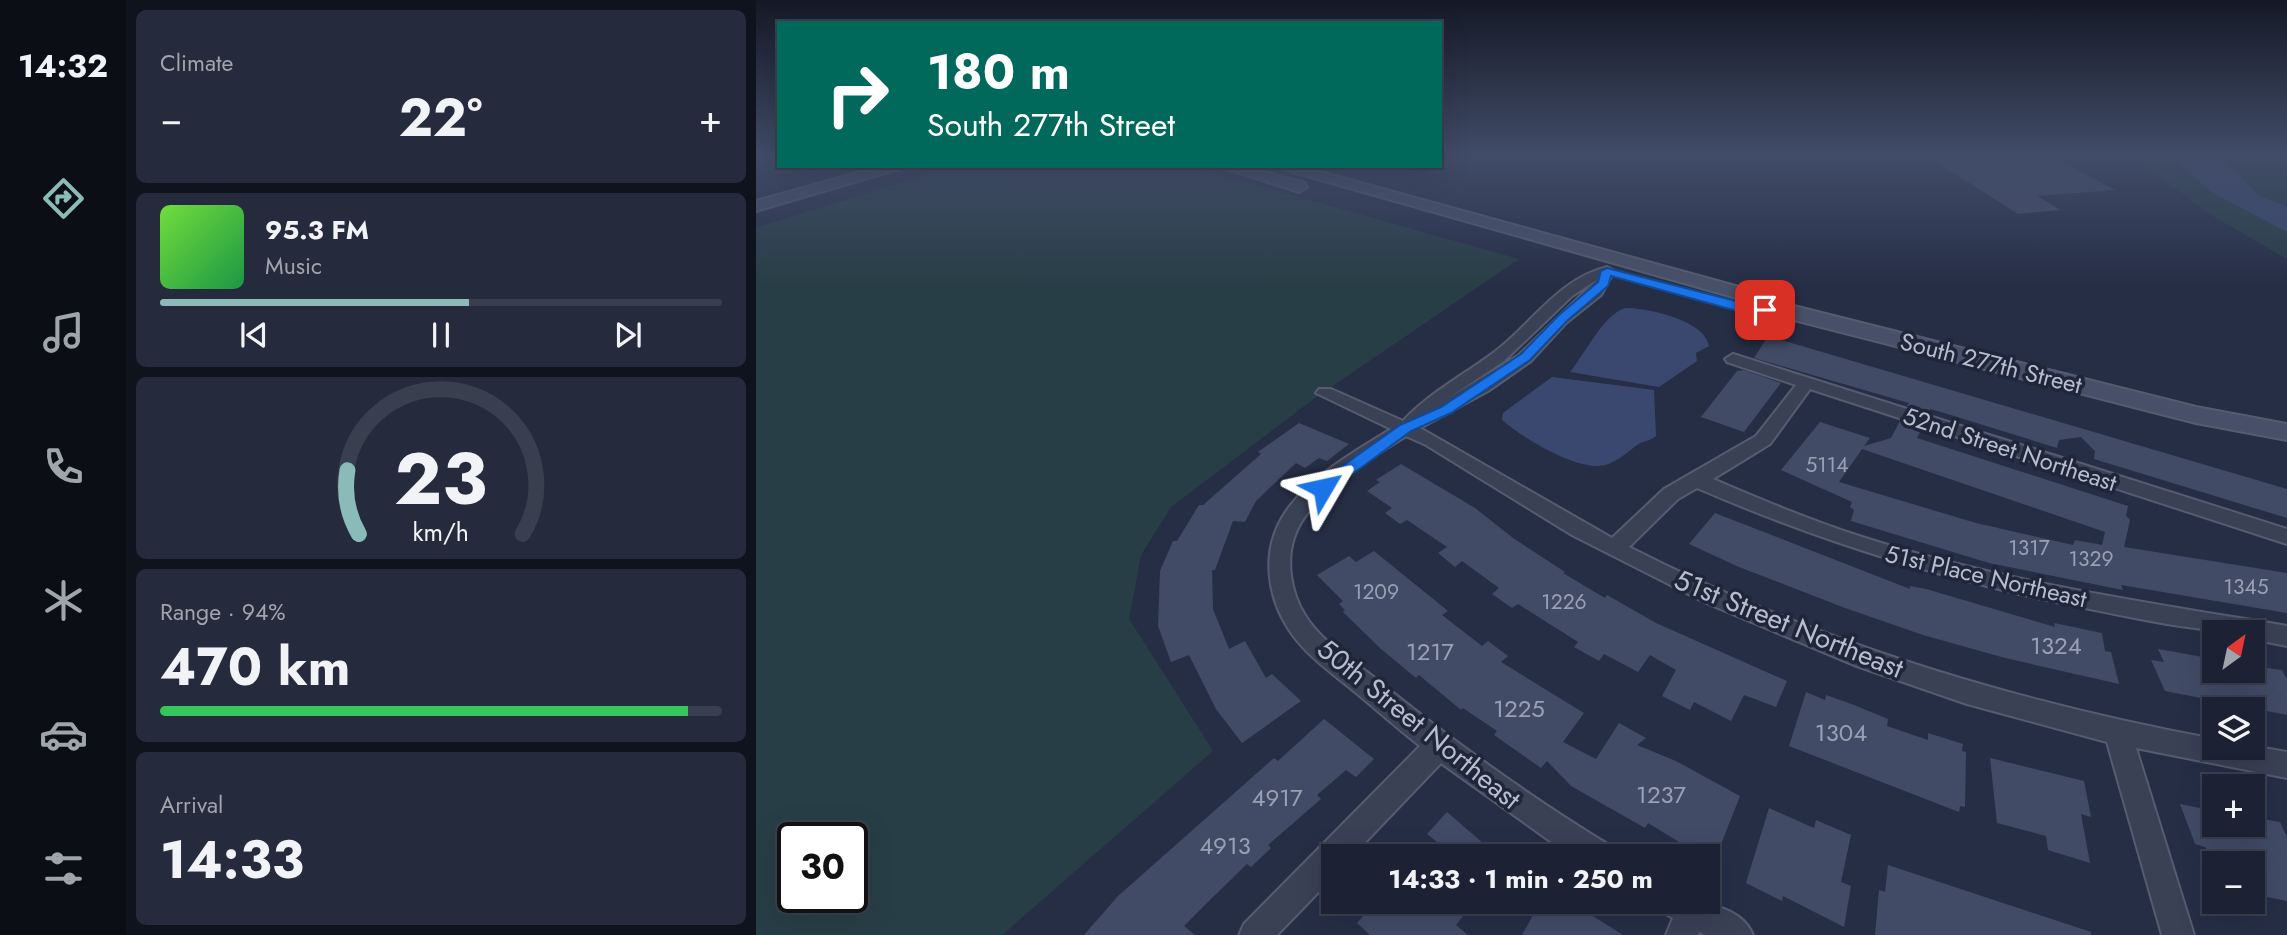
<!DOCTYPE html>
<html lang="en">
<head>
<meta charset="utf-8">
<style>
  body { margin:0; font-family:Jost,sans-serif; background:#252a3c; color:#f1f3f6; height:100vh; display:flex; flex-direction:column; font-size:26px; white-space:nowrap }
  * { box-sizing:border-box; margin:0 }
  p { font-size:23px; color:#a0a4ac }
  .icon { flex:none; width:38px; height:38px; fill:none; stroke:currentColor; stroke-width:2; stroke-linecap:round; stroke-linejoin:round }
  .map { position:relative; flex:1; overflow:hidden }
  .details { display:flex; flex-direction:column; gap:10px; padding:10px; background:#0f131d; width:630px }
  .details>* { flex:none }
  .guide { position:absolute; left:21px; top:21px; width:665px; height:147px; border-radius:0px; box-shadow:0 7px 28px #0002,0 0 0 2px #3a3f4f; background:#00695c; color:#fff; overflow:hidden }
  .needle { width:46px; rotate:33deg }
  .tools { position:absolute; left:1446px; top:620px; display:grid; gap:14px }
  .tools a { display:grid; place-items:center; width:63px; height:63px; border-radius:0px; background:#1c2234; box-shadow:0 7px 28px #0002,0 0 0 2px #3a3f4f; font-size:35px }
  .speed { position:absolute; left:21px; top:822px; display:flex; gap:14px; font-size:35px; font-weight:700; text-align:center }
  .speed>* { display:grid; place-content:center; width:91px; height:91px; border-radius:50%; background:#1c2234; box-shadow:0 7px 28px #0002,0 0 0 2px #3a3f4f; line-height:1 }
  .speed .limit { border:4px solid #111; border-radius:10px; background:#fff; color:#111 }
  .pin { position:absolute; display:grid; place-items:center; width:60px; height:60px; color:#fff; margin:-30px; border-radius:14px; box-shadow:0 4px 10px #0006 }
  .me { position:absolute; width:77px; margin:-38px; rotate:54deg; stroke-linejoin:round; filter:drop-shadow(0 0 5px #0008) }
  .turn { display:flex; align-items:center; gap:24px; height:147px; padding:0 35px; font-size:32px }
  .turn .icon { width:91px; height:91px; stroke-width:2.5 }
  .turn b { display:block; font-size:49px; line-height:60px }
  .big { font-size:52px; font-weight:700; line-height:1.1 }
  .details .widget { flex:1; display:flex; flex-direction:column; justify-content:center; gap:10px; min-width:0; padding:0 24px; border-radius:10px; background:#252a3c }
  .details .dial { align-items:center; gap:0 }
  .dial svg { height:182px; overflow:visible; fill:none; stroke:#3a3f4f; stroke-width:7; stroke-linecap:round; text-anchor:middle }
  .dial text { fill:#f1f3f6; stroke:none }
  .song { display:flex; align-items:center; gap:21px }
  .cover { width:84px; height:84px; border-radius:10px; background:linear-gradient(135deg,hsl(100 70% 55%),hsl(140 70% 35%)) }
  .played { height:7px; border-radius:4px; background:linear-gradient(90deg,#8bbbb9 55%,#3a3f4f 55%) }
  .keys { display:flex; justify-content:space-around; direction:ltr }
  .heat { display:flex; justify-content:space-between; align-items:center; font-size:38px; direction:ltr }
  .charge { height:10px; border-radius:5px; background:linear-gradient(90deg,#34c759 94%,#3a3f4f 0) }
  .trip { position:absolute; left:565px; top:844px; width:399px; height:70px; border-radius:0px; background:#1c2234; box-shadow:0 7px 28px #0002,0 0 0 2px #3a3f4f; font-weight:700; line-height:70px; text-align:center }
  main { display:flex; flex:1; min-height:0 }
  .menu { display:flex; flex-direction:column; width:126px; justify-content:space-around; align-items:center; background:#0b0e15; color:#a0a4ac }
  .menu .icon { width:49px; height:49px }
  .menu .active { color:#8bbbb9 }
  .menu b { font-size:32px; color:#f1f3f6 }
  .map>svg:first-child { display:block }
  .green { fill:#283e46; fill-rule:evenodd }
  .water { fill:#3a486f }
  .building { fill:#424b66; fill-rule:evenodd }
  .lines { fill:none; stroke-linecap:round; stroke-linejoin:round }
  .street-casing { stroke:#565c6f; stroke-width:4 }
  .secondary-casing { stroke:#565c6f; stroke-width:4 }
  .street { fill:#3a4155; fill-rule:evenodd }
  .secondary { fill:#484f68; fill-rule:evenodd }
  .route { fill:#1a73e8; stroke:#114b97; stroke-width:2 }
  .labels { text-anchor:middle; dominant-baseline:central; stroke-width:7; stroke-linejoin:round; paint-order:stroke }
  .number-label { font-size:21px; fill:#9aa0b4 }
  .street-label { font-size:24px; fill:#b8bdce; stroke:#1f263a }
  .near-number-label { font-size:24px; fill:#9aa0b4 }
  .near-street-label { font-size:28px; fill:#b8bdce; stroke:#1f263a }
</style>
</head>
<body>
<main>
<nav class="menu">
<b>14:32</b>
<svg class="icon active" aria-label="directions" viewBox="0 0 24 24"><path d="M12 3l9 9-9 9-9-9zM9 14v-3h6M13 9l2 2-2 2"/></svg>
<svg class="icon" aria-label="music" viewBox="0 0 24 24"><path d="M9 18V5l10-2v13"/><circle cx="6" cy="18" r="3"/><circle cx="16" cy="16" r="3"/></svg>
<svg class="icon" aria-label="phone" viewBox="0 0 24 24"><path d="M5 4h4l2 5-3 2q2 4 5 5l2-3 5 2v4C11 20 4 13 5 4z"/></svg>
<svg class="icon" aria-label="climate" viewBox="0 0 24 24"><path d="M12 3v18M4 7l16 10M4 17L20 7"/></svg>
<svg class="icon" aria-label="car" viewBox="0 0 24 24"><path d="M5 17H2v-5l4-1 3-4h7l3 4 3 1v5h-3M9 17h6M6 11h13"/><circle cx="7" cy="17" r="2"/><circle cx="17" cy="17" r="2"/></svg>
<svg class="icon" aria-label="filters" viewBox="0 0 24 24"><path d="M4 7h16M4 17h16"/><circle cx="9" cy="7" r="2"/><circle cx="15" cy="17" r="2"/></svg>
</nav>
<section class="details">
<div class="widget"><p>Climate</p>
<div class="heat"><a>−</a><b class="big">22°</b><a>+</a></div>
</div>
<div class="widget">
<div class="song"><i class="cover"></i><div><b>95.3 FM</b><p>Music</p></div></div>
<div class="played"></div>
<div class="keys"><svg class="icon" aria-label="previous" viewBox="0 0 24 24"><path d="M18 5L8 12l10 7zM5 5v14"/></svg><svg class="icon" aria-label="pause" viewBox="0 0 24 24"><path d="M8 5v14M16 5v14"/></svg><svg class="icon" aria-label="next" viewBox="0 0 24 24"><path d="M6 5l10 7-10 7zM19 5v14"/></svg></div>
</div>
<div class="widget dial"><svg viewBox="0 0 100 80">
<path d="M14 69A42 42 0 1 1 86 69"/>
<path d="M14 69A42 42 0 0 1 9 41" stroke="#8bbbb9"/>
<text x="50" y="56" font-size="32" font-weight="700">23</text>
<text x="50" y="72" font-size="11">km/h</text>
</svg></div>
<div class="widget"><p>Range · 94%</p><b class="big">470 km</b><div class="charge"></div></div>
<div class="widget"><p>Arrival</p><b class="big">14:33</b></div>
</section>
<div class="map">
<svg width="1531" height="935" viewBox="0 0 1531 935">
  <rect width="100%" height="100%" fill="#262e46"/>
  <path class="green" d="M1382,156h149v103l-71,-41 -71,-52z
    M198,166h234l331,93 -204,139 -144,109 -30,48 -12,64 84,132 -211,184h-246v-707zM37,838h59v60h-59z"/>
  <path class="water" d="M1414,156h50l39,40 28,10v26l-74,-39z
    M869,308c22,0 80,12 84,38l-13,7 1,8 -38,26 -89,-15c16,-19 32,-56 55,-64z
    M796,377l102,13 2,46c-6,5 -13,5 -19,9 -11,8 -23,20 -38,21 -28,1 -76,-28 -97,-46l1,-7z"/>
  <path class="building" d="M1171,156h125l63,34 -78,6 24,14 -43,4z
    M1012,336l519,153v29l-193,-59 1,-8 -14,-14 -22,3 -2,8 -116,-36 -11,-3 -1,4 -22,-7 2,-3 -155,-45z
    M988,370l37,13 -37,49 -43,-15 36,-46z
    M1144,421l22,7 -5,10 211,68 -2,10 4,4 -6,27 163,26v40l-166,-28 2,5 -134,-27 -138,-42 3,-11 -4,-3 2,-5 -71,-32 39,-48 50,16 -6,8 27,-8zM1106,449l243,83 -3,13 -27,-5 -2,5 -97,-22 -137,-41z
    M543,423l50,21 -22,17 -8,-3 -14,10 -9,-5 -40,38 -11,21 -12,-1 -18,49h-3l1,39 16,40 16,-8 21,37 6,-4 29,27 -59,42 -26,-34 -27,-54 -18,7 -13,-36 2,-55 13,-30h4l22,-36h4l58,-51 -3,-2z
    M645,464l74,44 38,30 52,34 -2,1 42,25 2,-3 49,28 131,58 -11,26 -32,-12 -13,26 -37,-19 -4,8 -28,-14 14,-26 -26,-15 -12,17 -34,-18 -5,7 -25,-14 4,-5 -60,-38 -6,4 -20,-14 7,-6 -37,-27 -7,6 -17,-14 9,-6 -40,-27 -7,4 -15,-11 7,-5 -25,-17 13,-9 -4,-2z
    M959,513l195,76v-3l16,3 129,38 -1,-4 48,10 3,18 6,1 8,32 -114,-26 -82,-23 -78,-27 -106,-41 -50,-23z
    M618,551l74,60 -6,4 40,31 6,-5 20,15 -7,6 83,51 -21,29 33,17 23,-36 27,15 -9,7 39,16 64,35 -26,66 -6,-6h-16l-16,-9 3,-5 -31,-19 -3,5 -74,-42 -24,-25 -6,7 -47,-33 3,-4 -34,-23 -2,2 -42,-35 -3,3 -35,-29 -38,-37 2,-2 -6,-6 4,-3 -26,-26 32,-19 7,6z
    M1402,649l56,10v11h38v-4l30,4 5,9v36l-122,-24 -14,-31 13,2z
    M1050,692l19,8 1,-5 28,10 34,14 -1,7 41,14v-7l35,11 -1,7 4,1 -1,55 -5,-1 -1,6 -170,-66z
    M568,719l50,40 -18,18 -10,-7 -29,25 4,4 -53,46 3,3 -20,19 -4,-3 -36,35 -27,27 11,9h-111l34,-39 156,-138 4,3z
    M1234,758l94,23 7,36 -10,-3 9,49 -42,-13 -2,-14 -49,-13z
    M1424,804l30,6 4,14h38v-7l28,5 7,15v64l-35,-7v-31h-40l-7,-16 -10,-3z
    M1013,808l45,20 2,-8 35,15 -10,47 10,4 -7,41 -61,-31 -1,5 -36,-18z
    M691,812l51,44h-72l11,-14 -10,-8z
    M1132,865l203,67v3h-216l4,-45 6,2z
    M620,901h99l-19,24 12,10h-98l-13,-12z
    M785,901h28l54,34h-101z"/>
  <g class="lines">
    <g class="street-casing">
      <path id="street" d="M851,267l7,4 -13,24 -35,28 -35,38 -43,30 -68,37 192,110 52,-49 92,-53 40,-51 -69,-23 -2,-3 8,-5 554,175v15l-477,-155 -40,55 -57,35c47,20 94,40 143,56 140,46 287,67 431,91v20l-35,-7v-7c-55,0 -107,-12 -162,-23 -139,-27 -263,-65 -393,-121l-19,11 -49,48c184,94 382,154 585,192v8l38,-1 35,6v26l-151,-30 58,187h-32l-55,-193 -140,-38 -113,-39 -150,-63 -132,-67 -146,-90 -20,-9c-36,22 -99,60 -112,102 -8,24 -3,55 11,77 16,27 46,44 70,63 75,61 152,117 234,167l4,11h-42l-130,-93 -89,93h-18v20l-57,59h-38l5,-11 176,-178c-22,-17 -43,-36 -65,-54 -19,-16 -40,-30 -56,-49 -33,-39 -42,-95 -9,-137 25,-32 67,-56 101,-77l-75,-36 3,-4h12l72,32c26,-28 59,-45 90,-68 38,-28 65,-74 114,-86zM842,279l-79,76 -72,44 57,-38 68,-65z
        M901,901c32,0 82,0 96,34h-48l-6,-3 -1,3h-32l7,-17 -11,-6z"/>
    </g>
    <g class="secondary-casing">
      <path id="secondary" d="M126,166h27l-153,45v-10z
        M462,166h26l61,17 2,4 -8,5z
        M516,166h27l462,127 33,13 402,101 91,17v16l-91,-17 -418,-107 -31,-15z"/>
    </g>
    <use href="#street" class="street"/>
    <use href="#secondary" class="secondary"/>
  </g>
  <linearGradient id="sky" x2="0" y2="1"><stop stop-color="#151926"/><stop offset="0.54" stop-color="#414c68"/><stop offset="1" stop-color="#414c68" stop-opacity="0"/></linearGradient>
  <rect width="1531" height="287" fill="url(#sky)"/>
  <path class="route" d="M851,268l164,42 -6,4 -21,-1 -133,-37 -3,10 -40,34 -38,40 -79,53 -40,18 -83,61h-11v-8l83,-59 41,-18 80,-53 38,-39 39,-33 3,-11z"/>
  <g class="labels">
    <g class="number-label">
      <text x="1071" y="465">5114</text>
      <text x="1273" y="548">1317</text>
      <text x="1335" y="559">1329</text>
      <text x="1490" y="587">1345</text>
      <text x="620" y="592">1209</text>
      <text x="808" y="602">1226</text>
    </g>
    <g class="street-label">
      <text transform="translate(1235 363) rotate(14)">South 277th Street</text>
      <text transform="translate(1254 449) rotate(18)">52nd Street Northeast</text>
      <text transform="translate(1230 576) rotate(13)">51st Place Northeast</text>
    </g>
    <g class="near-number-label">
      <text x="1300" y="645">1324</text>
      <text x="674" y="651">1217</text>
      <text x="763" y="708">1225</text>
      <text x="1085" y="732">1304</text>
      <text x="905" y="794">1237</text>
      <text x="521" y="797">4917</text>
      <text x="469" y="845">4913</text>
    </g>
    <g class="near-street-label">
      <text transform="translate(1033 624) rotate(22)">51st Street Northeast</text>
      <text transform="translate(663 724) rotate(39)">50th Street Northeast</text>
    </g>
  </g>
</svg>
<div class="tools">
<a><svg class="needle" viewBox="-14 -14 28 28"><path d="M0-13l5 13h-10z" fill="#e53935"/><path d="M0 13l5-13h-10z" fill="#a0a4ac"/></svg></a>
<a><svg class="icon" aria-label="layers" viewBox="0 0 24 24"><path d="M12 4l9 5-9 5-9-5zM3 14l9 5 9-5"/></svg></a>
<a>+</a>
<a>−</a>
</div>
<div class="speed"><div class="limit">30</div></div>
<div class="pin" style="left:1009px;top:310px;background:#d93025"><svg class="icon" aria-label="arrive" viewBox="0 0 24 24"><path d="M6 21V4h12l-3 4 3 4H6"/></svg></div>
<svg class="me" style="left:567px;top:488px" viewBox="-20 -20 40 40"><path d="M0-17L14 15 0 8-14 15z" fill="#1a73e8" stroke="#fff" stroke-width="4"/></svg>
<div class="trip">14:33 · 1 min · 250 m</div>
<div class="guide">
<div class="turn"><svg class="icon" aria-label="right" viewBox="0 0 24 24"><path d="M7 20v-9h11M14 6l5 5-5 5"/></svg><div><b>180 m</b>South 277th Street</div></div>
</div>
</div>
</main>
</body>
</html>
